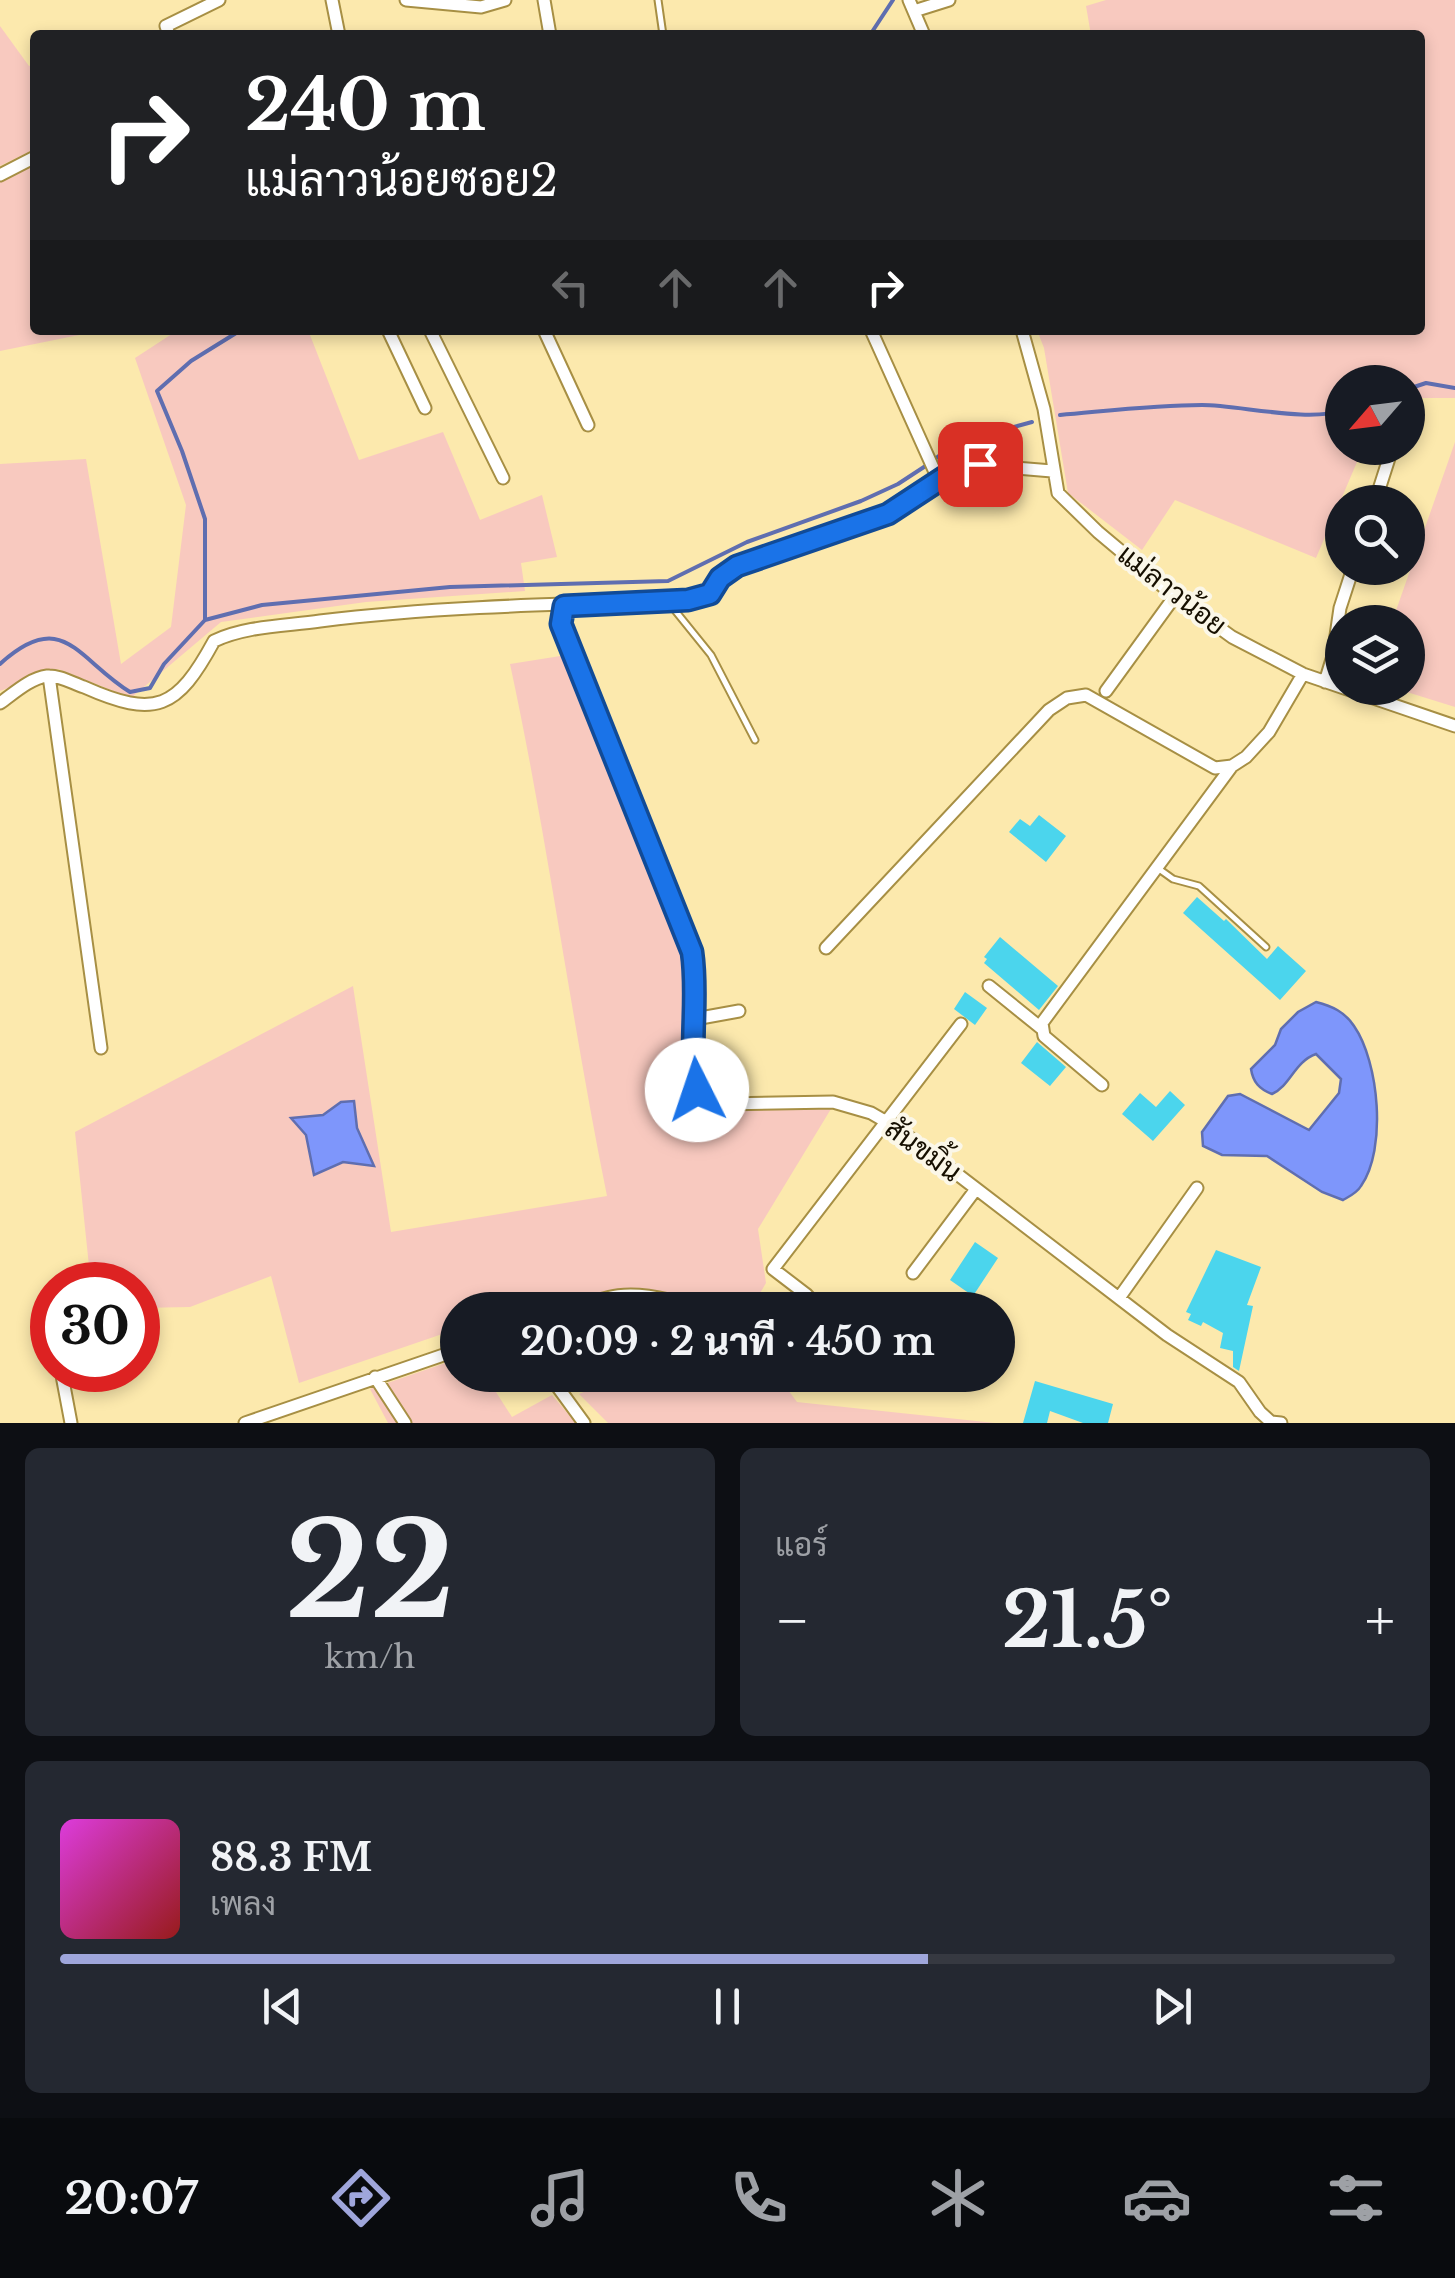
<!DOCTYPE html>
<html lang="th">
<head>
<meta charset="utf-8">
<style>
  body { margin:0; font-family:"Libre Baskerville",Sarabun,serif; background:#242831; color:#f1f3f6; height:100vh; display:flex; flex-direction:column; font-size:38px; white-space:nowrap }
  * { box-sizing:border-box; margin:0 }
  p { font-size:32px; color:#9ea1a6 }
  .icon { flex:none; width:55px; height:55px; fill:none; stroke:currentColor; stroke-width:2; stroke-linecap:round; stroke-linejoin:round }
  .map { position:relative; height:1423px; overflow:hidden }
  .details { display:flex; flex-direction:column; gap:25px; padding:25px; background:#0d0f14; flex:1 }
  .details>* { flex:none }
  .top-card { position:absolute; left:30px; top:30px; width:1395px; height:305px; border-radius:10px; box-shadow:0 5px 15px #0003; background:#202124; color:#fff; overflow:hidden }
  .needle { width:65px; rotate:242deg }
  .tools { position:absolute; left:1325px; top:365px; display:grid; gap:20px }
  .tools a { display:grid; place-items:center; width:100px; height:100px; border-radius:50%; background:#171b24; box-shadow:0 5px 15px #0003; font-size:50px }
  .speed { position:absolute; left:30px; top:1262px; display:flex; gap:20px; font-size:50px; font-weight:700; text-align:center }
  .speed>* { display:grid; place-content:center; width:130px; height:130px; border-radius:50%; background:#171b24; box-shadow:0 5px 15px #0003; line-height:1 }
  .speed .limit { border:15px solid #d22; background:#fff; color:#111 }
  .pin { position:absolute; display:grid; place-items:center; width:85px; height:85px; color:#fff; margin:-42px; border-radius:20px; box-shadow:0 5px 15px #0006 }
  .me { position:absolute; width:110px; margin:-55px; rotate:356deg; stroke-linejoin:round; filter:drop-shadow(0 0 8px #0008) }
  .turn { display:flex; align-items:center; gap:35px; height:210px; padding:0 50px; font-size:45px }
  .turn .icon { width:130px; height:130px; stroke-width:2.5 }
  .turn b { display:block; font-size:70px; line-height:85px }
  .lanes { display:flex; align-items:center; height:95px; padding:0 50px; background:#0003; justify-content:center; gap:50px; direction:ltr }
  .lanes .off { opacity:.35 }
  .big { font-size:75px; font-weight:800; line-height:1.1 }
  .details .card { flex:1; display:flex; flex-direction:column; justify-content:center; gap:15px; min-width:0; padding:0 35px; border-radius:15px; background:#242831 }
  .details .dial { align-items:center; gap:0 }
  .dial b { font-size:130px; line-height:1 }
  .song { display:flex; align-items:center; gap:30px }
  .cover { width:120px; height:120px; border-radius:15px; background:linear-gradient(135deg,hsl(300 70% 55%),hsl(0 70% 35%)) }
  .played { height:10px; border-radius:5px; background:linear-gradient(90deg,#9fa6db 65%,#363941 65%) }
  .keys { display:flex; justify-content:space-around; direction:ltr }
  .heat { display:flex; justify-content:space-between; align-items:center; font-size:55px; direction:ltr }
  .details .tiles { flex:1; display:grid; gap:25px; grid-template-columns:1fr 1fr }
  .card:last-child { grid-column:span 2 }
  .trip { position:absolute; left:440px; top:1292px; width:575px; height:100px; border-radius:50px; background:#171b24; box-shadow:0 5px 15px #0003; font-weight:800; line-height:100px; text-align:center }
  .tabs { display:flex; height:160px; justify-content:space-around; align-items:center; background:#090b0e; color:#9ea1a6 }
  .tabs .icon { width:70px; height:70px }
  .tabs .current { color:#9fa6db }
  .tabs b { font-size:45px; color:#f1f3f6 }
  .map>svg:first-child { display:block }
  .green { fill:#f8c9bf }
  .water { fill:#7e96fb; stroke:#5f6eb0; stroke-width:2.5 }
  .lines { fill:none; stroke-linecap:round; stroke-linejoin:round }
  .stream { stroke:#5f6eb0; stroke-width:4 }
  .building { fill:#4bd5ed }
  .service-casing { stroke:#a78f44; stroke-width:9 }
  .minor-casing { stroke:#a78f44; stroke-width:15 }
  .service { stroke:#fff; stroke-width:5 }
  .minor { stroke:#fff; stroke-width:11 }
  .route-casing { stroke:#114b97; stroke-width:25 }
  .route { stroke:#1a73e8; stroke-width:18 }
  .labels { text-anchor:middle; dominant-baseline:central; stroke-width:8; stroke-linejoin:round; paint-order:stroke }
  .street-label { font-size:28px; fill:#160f00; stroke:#fbf7e8 }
</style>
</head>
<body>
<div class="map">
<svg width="1455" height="1423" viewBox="0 0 1455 1423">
  <rect width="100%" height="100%" fill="#fce9ad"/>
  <path class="green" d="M1106,0h349v398h-47v-16h-66v66h21l-47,110 -141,-58 -33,50 -74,-57 -24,-145 -7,-18h383v-295h-329l-5,-29z
    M0,26l29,40 6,-2v85l-35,17z
    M35,160v170l59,2 -94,19v-173z
    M178,330h130l51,130 84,-28 37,88 62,-25 15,62 -36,6 4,28 -159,11 -145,20 -90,76 -73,-29 -58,22v-227l86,-5 35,205 50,-37 15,-122 -51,-147z
    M1455,442v265l-61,-19h14v-66h-16z
    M573,654l119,299 5,136 24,15 116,-5 -79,130 8,54 -16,27h-292l-1,19 -158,54 -28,-107 -81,31 -52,1v-23h-47l-16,-153 278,-146 38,246 216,-36c-36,-177 -59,-356 -97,-532z
    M457,1359l1,16h27l27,42 40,-22 24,28h-188l-18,-34z
    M614,1375h163l20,27 198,21h-387l-29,-29 36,-15z"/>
  <path class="water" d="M1316,1002c16,4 29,10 38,24 25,36 33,123 7,160 -4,7 -11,10 -18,14l-21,-8 -55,-36 -45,-1 -19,-9 -1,-14 26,-36 12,-2 69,36 30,-37 2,-14 -25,-25c-22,8 -25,31 -44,40 -13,-5 -19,-12 -21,-25l24,-24 6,-16 17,-17z
    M354,1101l3,27 17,38 -31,-4 -29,13 -8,-40 -15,-17 32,-3 18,-13z"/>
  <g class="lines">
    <path class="stream" d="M870,35l23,-35
      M1408,389l18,-6 29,5
      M1060,415c47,-4 95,-10 142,-10 37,0 108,18 140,5
      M935,459l20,-16 77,-21
      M205,620v-101l-23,-68 -25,-60 34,-30 50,-31
      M0,664c63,-57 77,-5 130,28l20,-4 14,-24 41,-44 57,-15 188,-18 218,-6 79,-39 114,-41 37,-17 29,-19"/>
  </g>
  <path class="building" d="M1039,815l27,21 -20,26 -37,-30 11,-13 10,7z
    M1197,897l27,24 2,-2 41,40 11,-13 28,25 -26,29 -97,-87z
    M1000,937l58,49 -19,24 -55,-47 3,-4 -3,-2z
    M965,992l22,16 -12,17 -21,-16z
    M1037,1042l29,25 -16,19 -29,-23z
    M1170,1091l15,14 -32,36 -31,-27 18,-21 16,14z
    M975,1242l23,16 -25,38 -23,-16z
    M1216,1250l45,17 -14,38 6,1 -14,65 -6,-4v-16l-13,-3 3,-15 -20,-11 -2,4 -13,-6 3,-6 -5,-2z
    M1035,1381l78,23 -5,19h-25l-33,-12 -3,12h-24z"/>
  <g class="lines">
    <g class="service-casing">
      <path id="service" d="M658,0l5,35
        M669,603l42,52 44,85
        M1159,869l14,10 26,7 67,61"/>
    </g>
    <g class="minor-casing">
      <path id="minor" d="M332,0l7,35
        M406,0l75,7 24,-7
        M544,0l6,35
        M909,0l15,35
        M914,11l35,-11
        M169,35l-3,-9 53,-26
        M0,175l35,-18
        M388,330l37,78
        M430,330l73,148
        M544,330l44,95
        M871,330l68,151
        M1022,330l22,79 14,84 40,39 68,57 66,48 71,37 152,52
        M1375,502l16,-50
        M564,606l-3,18 131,329c7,47 -4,91 5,136l24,15 112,-2 38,11 26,15 270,207 72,47 21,30 11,10 10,1
        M49,676l52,372
        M1325,682l8,-26 7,-48 13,-40
        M1106,691l69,-95
        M0,703c13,-9 30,-25 47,-27 12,-1 25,7 37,11 72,32 93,22 130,-46 31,-15 71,-15 106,-20 122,-15 246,-17 368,-21l22,-6 10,-16 17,-12 151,-52 61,-40 30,-9 73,6
        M826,948l223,-238 18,-12 19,-3 129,73 17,-2 14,-9 23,-25 34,-58
        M989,986l52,42
        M695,1019l44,-8
        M1102,1085l-58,-49 -2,-13 190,-257
        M913,1273l63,-84
        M1119,1298l78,-110
        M570,1310c39,-15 57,-20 99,-10
        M800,1310l7,-15 -34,-26 188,-245
        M61,1370l10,53
        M549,1375l35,48
        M375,1377l30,46
        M245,1423l213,-73"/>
    </g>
    <use href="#service" class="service"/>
    <use href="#minor" class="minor"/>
  </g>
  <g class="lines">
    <g class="route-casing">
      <path id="route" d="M697,1090c-9,-46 2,-90 -5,-138l-131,-328 3,-18 124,-6 22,-6 10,-16 17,-12 151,-52 61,-40 31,-10"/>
    </g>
    <use href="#route" class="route"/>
  </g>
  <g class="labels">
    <g class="street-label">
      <text transform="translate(1172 590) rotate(38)">แม่ลาวน้อย</text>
      <text transform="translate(923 1150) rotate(36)">สันขมิ้น</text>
    </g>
  </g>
</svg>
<div class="tools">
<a><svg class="needle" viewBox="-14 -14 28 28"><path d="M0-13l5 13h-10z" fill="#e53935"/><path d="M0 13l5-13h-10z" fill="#9ea1a6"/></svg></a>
<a><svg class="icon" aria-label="search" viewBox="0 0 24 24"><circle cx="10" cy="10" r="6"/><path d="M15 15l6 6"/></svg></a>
<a><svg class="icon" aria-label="layers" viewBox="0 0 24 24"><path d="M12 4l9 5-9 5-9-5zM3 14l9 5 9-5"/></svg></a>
</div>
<div class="speed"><div class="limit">30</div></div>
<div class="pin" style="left:980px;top:464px;background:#d93025"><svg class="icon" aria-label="arrive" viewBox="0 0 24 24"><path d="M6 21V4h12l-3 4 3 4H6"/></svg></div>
<svg class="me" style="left:697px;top:1090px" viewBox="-20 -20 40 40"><circle r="19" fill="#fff"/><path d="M0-13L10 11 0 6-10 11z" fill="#1a73e8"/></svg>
<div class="trip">20:09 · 2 นาที · 450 m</div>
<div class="top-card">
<div class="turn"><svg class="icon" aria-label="right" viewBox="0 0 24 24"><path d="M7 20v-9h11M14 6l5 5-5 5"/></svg><div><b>240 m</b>แม่ลาวน้อยซอย2</div></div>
<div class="lanes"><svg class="icon off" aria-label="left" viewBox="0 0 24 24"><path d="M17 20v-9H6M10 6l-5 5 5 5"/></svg><svg class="icon off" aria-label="ahead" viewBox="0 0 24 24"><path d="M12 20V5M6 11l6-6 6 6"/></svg><svg class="icon off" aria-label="ahead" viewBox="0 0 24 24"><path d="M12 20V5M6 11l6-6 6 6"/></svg><svg class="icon" aria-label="right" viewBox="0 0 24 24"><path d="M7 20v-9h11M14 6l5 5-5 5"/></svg></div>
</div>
</div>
<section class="details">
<div class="tiles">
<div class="card dial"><b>22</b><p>km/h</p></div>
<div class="card"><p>แอร์</p>
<div class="heat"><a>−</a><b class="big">21.5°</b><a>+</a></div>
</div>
<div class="card">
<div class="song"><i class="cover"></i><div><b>88.3 FM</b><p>เพลง</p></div></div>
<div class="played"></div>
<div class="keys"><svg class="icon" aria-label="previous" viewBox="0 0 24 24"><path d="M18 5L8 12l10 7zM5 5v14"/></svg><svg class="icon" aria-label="pause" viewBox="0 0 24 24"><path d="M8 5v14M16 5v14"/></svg><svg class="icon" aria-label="next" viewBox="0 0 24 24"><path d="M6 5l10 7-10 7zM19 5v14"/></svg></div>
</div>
</div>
</section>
<nav class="tabs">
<b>20:07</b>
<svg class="icon current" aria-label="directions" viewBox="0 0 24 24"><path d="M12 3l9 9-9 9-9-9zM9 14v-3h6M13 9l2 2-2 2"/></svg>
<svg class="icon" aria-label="music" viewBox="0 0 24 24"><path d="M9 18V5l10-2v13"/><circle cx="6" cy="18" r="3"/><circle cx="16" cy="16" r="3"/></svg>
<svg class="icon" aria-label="phone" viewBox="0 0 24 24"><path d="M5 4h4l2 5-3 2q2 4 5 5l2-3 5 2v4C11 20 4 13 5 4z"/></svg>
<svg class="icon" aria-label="climate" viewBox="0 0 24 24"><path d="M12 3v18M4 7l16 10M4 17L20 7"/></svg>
<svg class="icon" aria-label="car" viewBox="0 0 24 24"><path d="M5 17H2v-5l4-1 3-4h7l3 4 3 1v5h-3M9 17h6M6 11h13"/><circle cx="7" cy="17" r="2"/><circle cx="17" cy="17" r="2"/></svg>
<svg class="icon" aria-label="filters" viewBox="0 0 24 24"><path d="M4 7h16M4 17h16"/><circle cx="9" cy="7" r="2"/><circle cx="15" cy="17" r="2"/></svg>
</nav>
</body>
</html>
